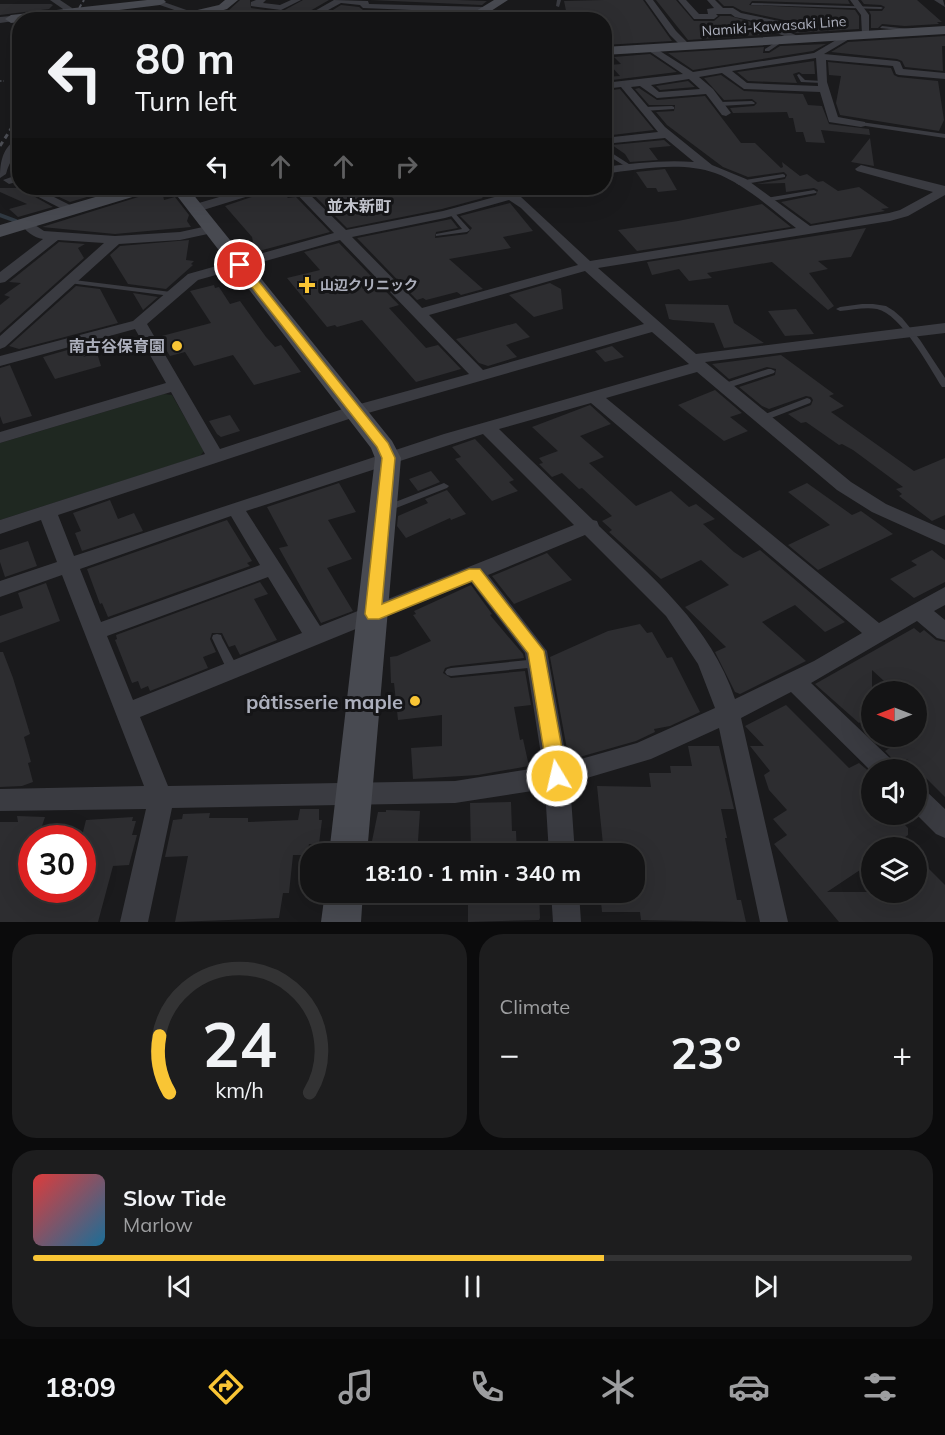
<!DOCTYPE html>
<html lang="en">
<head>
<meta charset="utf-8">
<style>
  body { margin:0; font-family:Mulish,"Noto Sans JP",sans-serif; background:#1d1d1e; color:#f1f3f6; height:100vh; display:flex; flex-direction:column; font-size:22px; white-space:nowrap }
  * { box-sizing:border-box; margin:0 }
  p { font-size:20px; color:#9d9ea0 }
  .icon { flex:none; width:33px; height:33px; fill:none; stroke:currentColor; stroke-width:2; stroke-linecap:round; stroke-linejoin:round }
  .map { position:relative; height:922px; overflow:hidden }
  .drawer { display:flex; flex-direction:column; gap:12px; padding:12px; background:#0b0b0c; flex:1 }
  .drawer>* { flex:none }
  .top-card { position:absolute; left:12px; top:12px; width:600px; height:183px; border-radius:24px; box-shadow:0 6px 24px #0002,0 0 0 2px #333334; background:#141415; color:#f1f3f6; overflow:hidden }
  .needle { width:39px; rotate:270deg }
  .controls { position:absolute; left:861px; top:681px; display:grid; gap:12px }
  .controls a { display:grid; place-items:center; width:66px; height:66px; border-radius:50%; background:#141415; box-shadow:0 6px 24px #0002,0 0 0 2px #333334; font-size:30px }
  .speed { position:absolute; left:18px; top:825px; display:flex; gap:12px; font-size:30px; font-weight:700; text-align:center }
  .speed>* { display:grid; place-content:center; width:78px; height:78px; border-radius:50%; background:#141415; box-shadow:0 6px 24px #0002,0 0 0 2px #333334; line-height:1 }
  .speed .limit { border:9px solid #d22; background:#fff; color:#111 }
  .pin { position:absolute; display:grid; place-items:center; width:51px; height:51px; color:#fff; margin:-26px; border:3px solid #fff; border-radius:50%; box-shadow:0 2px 6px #0007 }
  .me { position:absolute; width:66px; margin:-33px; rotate:351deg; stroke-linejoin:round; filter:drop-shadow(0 0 4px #0008) }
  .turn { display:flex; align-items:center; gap:21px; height:126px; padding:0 24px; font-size:27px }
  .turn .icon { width:78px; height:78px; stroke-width:2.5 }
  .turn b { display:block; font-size:42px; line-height:51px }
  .lanes { display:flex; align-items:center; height:57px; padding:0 24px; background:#0003; justify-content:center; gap:30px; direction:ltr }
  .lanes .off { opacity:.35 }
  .big { font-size:45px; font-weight:700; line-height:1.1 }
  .drawer .widget { flex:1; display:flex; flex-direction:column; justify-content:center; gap:9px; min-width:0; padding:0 21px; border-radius:24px; background:#1d1d1e }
  .drawer .dial { align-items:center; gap:0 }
  .dial svg { height:156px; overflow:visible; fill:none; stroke:#333334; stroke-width:7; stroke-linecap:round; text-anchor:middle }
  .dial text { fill:#f1f3f6; stroke:none }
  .song { display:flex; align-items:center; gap:18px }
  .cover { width:72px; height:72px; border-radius:9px; background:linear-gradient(135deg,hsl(0 70% 55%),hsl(200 70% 35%)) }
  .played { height:6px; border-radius:3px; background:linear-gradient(90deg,#f9c535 65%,#333334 65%) }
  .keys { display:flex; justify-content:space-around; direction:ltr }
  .heat { display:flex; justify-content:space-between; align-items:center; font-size:33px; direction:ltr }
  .drawer .tiles { flex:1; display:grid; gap:12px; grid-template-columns:1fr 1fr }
  .widget:last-child { grid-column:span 2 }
  .trip { position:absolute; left:300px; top:843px; width:345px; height:60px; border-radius:24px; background:#141415; box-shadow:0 6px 24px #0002,0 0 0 2px #333334; font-weight:700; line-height:60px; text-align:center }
  .tabs { display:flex; height:96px; justify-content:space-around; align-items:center; background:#080808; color:#9d9ea0 }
  .tabs .icon { width:42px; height:42px }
  .tabs .current { color:#f9c535 }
  .tabs b { font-size:27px; color:#f1f3f6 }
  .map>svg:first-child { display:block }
  .green { fill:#1f2821 }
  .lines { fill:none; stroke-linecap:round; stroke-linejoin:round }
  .stream { stroke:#2f3841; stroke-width:4 }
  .building { fill:#2d2d30 }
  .path { stroke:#404248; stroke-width:2; stroke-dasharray:1.5 2; stroke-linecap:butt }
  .lane { fill:#3a3b41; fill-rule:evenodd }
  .street { fill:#3a3b41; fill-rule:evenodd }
  .secondary { fill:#484a51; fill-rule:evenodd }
  .rail-far1 { stroke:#4d4f56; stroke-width:2; stroke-dasharray:4 3; stroke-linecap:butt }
  .rail { stroke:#4d4f56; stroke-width:3; stroke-dasharray:5 4; stroke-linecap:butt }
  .route { fill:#f9c535; stroke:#a28022; stroke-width:1.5 }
  .poi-dot { fill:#f9c535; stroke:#151517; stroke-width:2 }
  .labels { text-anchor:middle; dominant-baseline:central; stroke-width:6; stroke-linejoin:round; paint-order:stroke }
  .far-street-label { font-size:14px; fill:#acafbc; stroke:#151517 }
  .far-poi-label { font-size:14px; font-weight:bold; fill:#acafbc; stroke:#151517; text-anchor:start }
  .far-quarter-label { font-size:16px; font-weight:bold; fill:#cdcfd8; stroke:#151517 }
  .poi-label { font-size:16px; font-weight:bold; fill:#acafbc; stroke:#151517; text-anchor:end }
  .near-poi-label { font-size:20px; font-weight:bold; fill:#acafbc; stroke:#151517; text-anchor:end }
</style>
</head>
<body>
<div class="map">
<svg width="945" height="922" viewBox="0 0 945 922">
  <rect width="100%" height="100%" fill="#1a1a1c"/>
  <path class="green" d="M164,394l8,1 32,56 -4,5 -200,64v-77z"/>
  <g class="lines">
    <path class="stream" d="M0,215l16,6"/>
  </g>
  <path class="building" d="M240,0h10l1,8 30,4 22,-12h26l-26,15 1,5h-84l-9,-4 17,-5z
    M370,0h87l30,1 -5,4z
    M603,0h40l29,41 -68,4v-25h-36l-4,-19z
    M656,0h20l18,21h20l6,-5h10l36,10v5l7,3 -85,6z
    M718,0h130l2,4 -98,-3 -3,4 106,5 4,6v13l-63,4 -11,-5 -1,-8 -42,-9 -9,-5h-9z
    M861,0h56l25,22h-5l2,2 -34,2 -23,-2 -4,4h-7v-13l-2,-4h13l3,-4 -4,-2 -17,-1z
    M0,4h51l2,1 -4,4 -49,6z
    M341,5l18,2 4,3 103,4 -7,6h-98v-5l-4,-2h-29z
    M945,36v10h-3l1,25 -38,-4 -3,-6 -5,-2 -66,-7 17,-10z
    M826,44l-13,7 -120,19 -25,-17 96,-6 -1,6h6l11,-7z
    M650,54l27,18 -73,9v-4l16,-1 -10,-11 11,-1 -7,-7z
    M814,61l1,13h-13l-3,-2 -6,2 4,9 -49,-2 -11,-9z
    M828,62l63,6 3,7 4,2 40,4 6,39 -5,11 -99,-16 -4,-12 5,-27 -12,-1z
    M721,75l23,16 59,3 5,11 14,1 7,18 40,5 1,6 -49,-5 4,13 -19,-1 -3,-10h-7l-3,-14h-4l-2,-6 -54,1 -3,-5 24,-2 3,-3 -5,-4 -28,1 -20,-22z
    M688,81l7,6 -35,3 -4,-4z
    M639,88l18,12 48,-4 36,47h14l26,25 2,-1 -1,-5 18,14 7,-2 11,8 5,-1 15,10 21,-4 30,21 -8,1 4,2 -74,13 -30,-22 35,-7 2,-5 -4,-2 -28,4 -1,-9 -28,1 28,-5 2,-4 -3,-3 -36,5 -25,-10 -56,-42 -11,-13 18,-1 1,-6h-26l-14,-16z
    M620,89l34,41 -50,6v-5h3l-3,-2v-30l6,-1 -5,-7z
    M870,138l4,28 -23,-4z
    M664,140l7,6 -22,2 9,12 -28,2 -5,-8 -13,-9z
    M665,169l12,21 -19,2 -2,-4h-9l-11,-16z
    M0,188h19l34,19 -35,10 -9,-8 18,-5 -27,-12z
    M40,188h21l15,7 15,-5 6,4 -27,8z
    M278,188l10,10 8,-1 34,35 -75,20 -3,-15 -27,-31z
    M338,188h72v4l38,-4 7,7 21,-4 7,7 -41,11 -95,19 -35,-35z
    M162,191l2,9 11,-3 14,18 -2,6 4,6 -76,7 -73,-7 109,-34z
    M510,203l23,28 -30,6 8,11 -62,11 34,30 -22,6 -4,-3 -31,8 -3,-2 -6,2 -60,-62 94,-19 7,9 -22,4 -1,6 32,-4 5,-6 -12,-12z
    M762,204l29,23 -154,24 -19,-21 60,-9z
    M866,228l-15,29 -33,4 10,8 -19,4 25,33 -6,4 -56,-48 -65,11 5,5 -23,3 -10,-12 -27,6 -5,-13z
    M189,240l-3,20 8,1 -3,3 2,1 -27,24 -38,-5 -18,-29 10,-9z
    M59,242l26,2 -7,4 6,10 -84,75v-28l10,-8 -6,-2 17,-12 -12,-1z
    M339,243l60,62 -10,3 37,40 12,-3 23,24 -45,13 -54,-62 -25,7 -2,-2 -8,2 -40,-49 33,-8 -16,-18z
    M550,283l11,6 2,20 -29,8 -25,-22z
    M214,285l1,3 4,-1 11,17 10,-3 26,36 9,10 6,-2 20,27 -47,13 -21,-30 -39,11 -9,-14 -15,4 -12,-19 53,-14 -21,-32z
    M76,286l24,3 18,34 -99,26 -10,-3z
    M133,293l25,4 -15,13z
    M665,304l63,1 6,18 30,20 -40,5 -10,-25 -41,-3 -4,-1z
    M796,309l18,25 -29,2 -17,-25z
    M516,323l14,14 -24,8 11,12 -29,9 -9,-3 -23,-24z
    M102,340l-19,17 14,-4 4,13 -46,13 -12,-22z
    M612,346l12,11 -19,5 -10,-11z
    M781,355l53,39 -5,2 15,10 -13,6 83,59 31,-13v57l-13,6 -33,-25 3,-2 -6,-5 7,-2 -50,-37 -11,-6 -3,1 -33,-23 -5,1 -13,-9 23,-9 2,-5 -2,-3 -5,-1 -37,13 -7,-3 -23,-19 36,-12 1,-6 -9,-2 -38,12 -17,-15z
    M10,365l22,51 -29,8 -3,-8v-48z
    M715,390l27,23 -12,4 18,14 -24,10 -46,-36z
    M590,405l21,19 -31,12 24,21 -15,6 47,43 35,-15 18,16 7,-3 19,15 -12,5 31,28 9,6 17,-8 85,72 -20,10 -30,-27 -33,17 44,39 -66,33 -5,-2 -20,-40 11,-5 -41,-40 44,-22 -28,-25 -40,19 -52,-47 3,-2 -10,-9 10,-5 -30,-28 -3,1 -17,-16 -10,4 -13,-13 4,-1 -4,-5 19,-7 -26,-24z
    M230,415l10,16 -19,6 -4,-3 -8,-13z
    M475,439l39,41 -5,2 9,9 -26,10 -37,-42 6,-2 -9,-10z
    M431,471l9,11 -22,9 -9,-12z
    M339,483l17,29 -28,8 24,39 -25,9 26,43 -32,12 -42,-75 9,-2 -21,-39z
    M807,483l45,32 9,-4 32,23 -75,36 -30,-25 42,-20 -42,-33z
    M447,490l19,24 -15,6 -1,-2 -44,20 -9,-12 1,-10 30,-13 -3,-4z
    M110,500l8,19 16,-6 9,18 -61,20 -7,-18 6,-2 -8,-18z
    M227,520l25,41 -5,2 3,3 -142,51 -6,-14 -2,1 -13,-35z
    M28,541l9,25 -32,11 -5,-15v-12z
    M932,550l13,10v22l-31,16 -24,-19 27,-14 -6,-4z
    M547,553l25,27 -58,24 -22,-28z
    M260,582l8,12 -14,5 23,41 -37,15 -5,-10 -6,2 -7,-14h-10l-2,6 6,13 -13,5 5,11 -58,23 -2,-5 -7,3 -3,-8 -6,2 -17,-43 2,-1 -1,-4z
    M46,583l14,38 -60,22v-27l23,-8 -5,-15z
    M471,585l21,29 -2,1 33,39 1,4 -73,8 -6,2 -2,5 8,5 74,-7 6,34 -17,2 6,33 3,-1 6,27 -51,9 -65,4 -2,-31 31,-2v-31l-44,5 -4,-37h-3l-1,-26 7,-1 34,-15 -18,-26 3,-1 -2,-3z
    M640,624l7,9 5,-1 15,26 5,-1 28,55 -30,14 -16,3 1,3 -19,9 -67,19 -19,-103 58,-26z
    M914,628l6,5 4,-3 12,10 9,2v155l-38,-38 -9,6 -13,-14 24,-15h7v-44h-20l-24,-22v59l-10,-8 -3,2 -44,-39z
    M0,652h3l10,26 17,56 -6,3 7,25 -3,1 5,19 -11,4 -22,1z
    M786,705l63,63 10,-5 13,11v40h22l14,14v7l-19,13h-17v14l-45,30h89v-36l29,29v37h-106l-65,-78 13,-9 -14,-16 14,-9 -18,-20 -5,-15 6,-4 -20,-25h14l-19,-20z
    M688,746h31l15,63h-13l6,29h-2l12,62h4l5,22 -105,-2 -1,-8h-38l-2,-20h37l-3,-38h-30l-7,-68 54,1 -2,-14h22l-1,-7h22z
    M511,802l1,29h4l1,23h-46l-1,-51z
    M300,809h19v11h3l-3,24h-10l-2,11h-14l-4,38h-6l-4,25 -104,4 13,-66 -23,1 8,-37 9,-1 1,-5 27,-1 -1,5h39v4l50,-2z
    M386,810l34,1 -2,30h-46l6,-29h8z
    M17,816l28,1 -5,15 -5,6h-3v52h50v-54l4,-16 47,-3 -1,4h4l-4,14h5l-8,30 -16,1 -15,56h-98v-100h18z
    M473,892h66l1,26 -1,2 -71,2v-25h5z"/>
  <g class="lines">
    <path class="path" d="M589,13l6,7
      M0,81h4"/>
    <path class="lane" d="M557,0h4l-2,7 -3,-1z
      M752,3l129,4 2,1 -2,1 -130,-4z
      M882,26l27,3 2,1 -2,1 -29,-3z
      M781,39l4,1 -16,11h-4v-2z
      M799,74l6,6 17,1 2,1 -2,1 -21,-1 -4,-7z
      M752,101l3,2 -1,1 -34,2 -3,-2 3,-2z
      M672,106l2,1v2l-30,2 -3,-2 3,-2z
      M861,122l84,12v4l-86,-13 -1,-1z
      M604,148l28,18 1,1 -5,1 -24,-15z
      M783,174l2,1v2l-46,8 -3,-2 3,-2z
      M460,188h10l-9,3 -3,-2z
      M814,190l3,2 -1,1 -50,9 -3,-2 3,-2z
      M451,210l2,1 17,19 -3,2 -31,4v-2l26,-5 -14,-17z
      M66,279l105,13 4,2 -4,2 -102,-13 -4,-2z
      M862,304h11l13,2 8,5 8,7 18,22 25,38v9h-3c-13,-20 -41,-73 -65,-78 -12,-2 -25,1 -37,2l-4,-2 4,-2z
      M768,369h3l4,2 -1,2 -46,15h-3l-4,-2 1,-2z
      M807,398l3,1 1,2 -1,2 -44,17h-6l-1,-2 1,-2z
      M444,483l5,3 -2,2 -56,22 -3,1 -5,-3 2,-2z
      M217,634l4,1 1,3 17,32 -2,3 -4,1 -4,-1 -2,-3 -15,-32 1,-3z
      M538,659l4,1 2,3 -2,3 -4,1 -87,9 -4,-1 -2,-3 2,-3 4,-1z"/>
    <path class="street" d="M50,0h10l12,8 -3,6h-6v-5z
      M158,0l57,20c-9,0 -17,-4 -25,-4 -10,0 -20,4 -30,4l23,-7 -26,-9z
      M256,0h10l-3,3 17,2 11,-5h10l-20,10 -30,-4v-4z
      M334,0l34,1 1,3 115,3 4,3 -4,3 -121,-5 -3,-3 -19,-2 -22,12h37l3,1v4h-51l-4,-3z
      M645,0h8l23,31 13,13v4h-6l-13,-13z
      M678,0h8l13,14h9l-1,-5 7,-1 -7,-8h8l8,8h10l8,5 43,9v4l-5,2 26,11 -4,3 -33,-12v-4l4,-1 -37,-8 -4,-3h-15l2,2 -4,3h-20z
      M850,0h8l11,15v21l-7,-2 -1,-19z
      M934,0h9l2,7z
      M88,9l7,2 -4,9h-9z
      M11,16l3,1v4l-14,2v-6z
      M848,33l3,1v4l-27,16 73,7 3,1 3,7 42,4v6l-46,-4 -3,-1 -3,-8 -67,-6 1,22 11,35 27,5v4l-4,1 -32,-5 -9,-30 -76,-3 -22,-16 -23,4 14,12 18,24 -5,3 -4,-1 -16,-21 -49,4 -17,-12 -9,1 34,40 47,38 34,14 64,47 79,-13 11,-3 33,-18 -76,-21 -2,-2 6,-4 84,21v9l-37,21 -18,5 -292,47 98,86 249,-31v10l-240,29 146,120 35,22 59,26v15l-73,-33 -35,-22 -140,-118 -91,26 273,225 66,-36v18l-11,6 11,9v20l-8,-2 -20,-17 -106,62 84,80 3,7h-26v2l-81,-80 -50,26 47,204h-28l-41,-194 -68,31 -81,24 5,71h-26l-4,-65 -90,14 -283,5 -24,114h-28l26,-113 -146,2v-22l144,-3 -82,-211 -62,22v-16l57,-19 -16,-42 -41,14v-14l205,-66 -34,-62 -171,51v-11l166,-49 -31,-54 -135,37v-10l133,-35 55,-47 146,-41 -43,-45h12l43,42 97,-19 59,-16v-6c3,0 7,1 10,2 6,1 24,-3 33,-3l-2,3 -22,6 69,64 206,-33c-25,-19 -51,-44 -81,-55 -33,-12 -76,-4 -111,1v-7c30,-4 60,-7 90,-5l-29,-24 -61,6v-6l54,-6 -37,-45 -17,2v-6l79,-9 -34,-23 -2,-2 5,-3 41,26 121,-19zM816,58l2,28 -71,-3 -15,-12zM689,79l11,10 -41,3 -8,-7zM509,200l12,8 57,57 -156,43 -70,-71 93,-19zM340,240l129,134 -120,33 -129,42 -73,-125 51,-44zM585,271l59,53 -161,46 -54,-55zM652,332l37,32 -245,70 -370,122 -16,-41 303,-100zM591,403l271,230 -48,28 -79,38c-24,-73 -82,-121 -136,-173l-2,-5 -4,-1 -94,-91zM483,434l91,91 -254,101 -74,-115zM231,516l29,49 -159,57 -21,-53zM585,535l81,81 32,48 17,44 -78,35 -70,20 -20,-112 -59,-76zM268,577l34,56 -169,67 -26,-64zM471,582l54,71 18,114 -88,14 -287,5 -28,-69z
      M20,138c0,13 -11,22 -14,36l-6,4c0,-17 3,-33 20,-40z
      M20,174v7l-11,3 -6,-4z
      M21,188h15l42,21 -6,4 -4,-1z
      M250,188h17l-2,3 -65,20 -4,1 -6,-4 2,-3z
      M26,219l18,12 71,5 65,-4 32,-7 7,4 -2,3 -37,8 -61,4 -114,103 -5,2v-13l104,-93 -46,-3 -53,42 -5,1v-11l43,-33c-10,-1 -18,-9 -23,-16z
      M916,787l9,3 20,19v29l-9,-4 -20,-20z
      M551,892h28l2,30h-28z"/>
    <path class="secondary" d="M147,0h17l2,2 -6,3 -122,15h-18v2l-9,1 -6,-4 6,-4z
      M225,0h13l-11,9 -30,9 -6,-4 2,-3 26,-6z
      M494,0h14l-31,20h-16z
      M945,26v8l-341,21v-8z
      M126,188h26l-3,4 -149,45v-12z
      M171,188h17l204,253 9,17 -34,396h-38l46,-396 -4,-10z
      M325,892h38l-2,30h-40z"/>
    <path class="rail-far1" d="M72,20l12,-20"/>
    <path class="rail" d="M0,146l20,-31"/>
  </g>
  <path class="route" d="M240,262l4,1 144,180 7,15 -13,146 87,-35h11l64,82 23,125 -3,6 -7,2 -6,-2 -3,-6 -20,-123 -56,-72 -93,38h-11l-3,-5 17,-156 -5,-11 -141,-180v-4z"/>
  <g class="poi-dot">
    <path d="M304 276h6v6h6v6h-6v6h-6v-6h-6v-6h6z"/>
    <circle cx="177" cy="346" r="6"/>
    <circle cx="415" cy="701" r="6"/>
  </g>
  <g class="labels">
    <g class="far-street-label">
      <text transform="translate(774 26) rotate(-4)">Namiki-Kawasaki Line</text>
    </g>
    <g class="far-poi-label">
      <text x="320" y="285">山辺クリニック</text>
    </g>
    <g class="far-quarter-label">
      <text x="359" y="206">並木新町</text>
    </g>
    <g class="poi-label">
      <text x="165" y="346">南古谷保育園</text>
    </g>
    <g class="near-poi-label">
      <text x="403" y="701">pâtisserie maple</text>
    </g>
  </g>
</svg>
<div class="controls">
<a><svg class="needle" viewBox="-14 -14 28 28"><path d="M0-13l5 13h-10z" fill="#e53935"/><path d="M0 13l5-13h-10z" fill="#9d9ea0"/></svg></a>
<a><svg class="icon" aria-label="sound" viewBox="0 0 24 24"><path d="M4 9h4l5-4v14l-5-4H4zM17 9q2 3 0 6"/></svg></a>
<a><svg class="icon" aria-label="layers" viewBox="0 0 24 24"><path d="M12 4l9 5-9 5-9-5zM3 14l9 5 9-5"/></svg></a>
</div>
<div class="speed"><div class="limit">30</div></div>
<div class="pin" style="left:240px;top:265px;background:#d93025"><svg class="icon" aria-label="arrive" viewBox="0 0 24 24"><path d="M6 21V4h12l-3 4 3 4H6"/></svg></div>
<svg class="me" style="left:557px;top:776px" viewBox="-20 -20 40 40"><circle r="17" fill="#f9c535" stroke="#fff" stroke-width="3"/><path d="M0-11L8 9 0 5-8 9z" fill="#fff"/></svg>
<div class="trip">18:10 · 1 min · 340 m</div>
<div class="top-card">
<div class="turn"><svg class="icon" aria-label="left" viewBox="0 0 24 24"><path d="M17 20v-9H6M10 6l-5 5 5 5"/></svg><div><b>80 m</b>Turn left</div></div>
<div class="lanes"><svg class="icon" aria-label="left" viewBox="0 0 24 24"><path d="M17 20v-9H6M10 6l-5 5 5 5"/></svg><svg class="icon off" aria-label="ahead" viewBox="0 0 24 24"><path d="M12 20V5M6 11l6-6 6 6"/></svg><svg class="icon off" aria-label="ahead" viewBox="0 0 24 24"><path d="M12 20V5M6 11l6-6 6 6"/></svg><svg class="icon off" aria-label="right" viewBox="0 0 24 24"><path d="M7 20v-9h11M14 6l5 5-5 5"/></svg></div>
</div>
</div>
<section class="drawer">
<div class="tiles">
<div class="widget dial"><svg viewBox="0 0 100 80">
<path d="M14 69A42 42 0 1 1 86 69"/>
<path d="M14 69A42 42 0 0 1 9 40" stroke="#f9c535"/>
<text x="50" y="56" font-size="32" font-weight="700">24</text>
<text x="50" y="72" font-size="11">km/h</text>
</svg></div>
<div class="widget"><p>Climate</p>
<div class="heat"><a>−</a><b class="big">23°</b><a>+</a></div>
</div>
<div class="widget">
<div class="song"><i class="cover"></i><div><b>Slow Tide</b><p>Marlow</p></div></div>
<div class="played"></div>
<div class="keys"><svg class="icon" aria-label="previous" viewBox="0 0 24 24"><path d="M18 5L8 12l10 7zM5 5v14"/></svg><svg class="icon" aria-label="pause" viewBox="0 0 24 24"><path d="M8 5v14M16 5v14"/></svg><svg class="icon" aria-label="next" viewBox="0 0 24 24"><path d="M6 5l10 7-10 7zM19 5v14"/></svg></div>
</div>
</div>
</section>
<nav class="tabs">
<b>18:09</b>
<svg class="icon current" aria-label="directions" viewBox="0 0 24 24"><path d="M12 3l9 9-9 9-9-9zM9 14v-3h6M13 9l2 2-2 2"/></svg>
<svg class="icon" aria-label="music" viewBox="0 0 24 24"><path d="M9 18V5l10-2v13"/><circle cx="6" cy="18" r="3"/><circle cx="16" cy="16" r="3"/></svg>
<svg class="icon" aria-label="phone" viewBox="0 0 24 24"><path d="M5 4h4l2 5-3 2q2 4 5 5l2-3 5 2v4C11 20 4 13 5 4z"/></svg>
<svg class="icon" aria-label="climate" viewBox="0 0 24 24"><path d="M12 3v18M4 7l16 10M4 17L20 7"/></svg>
<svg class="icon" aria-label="car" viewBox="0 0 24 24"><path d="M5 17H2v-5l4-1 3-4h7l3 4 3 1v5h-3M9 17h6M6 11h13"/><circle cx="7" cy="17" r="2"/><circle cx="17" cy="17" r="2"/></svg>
<svg class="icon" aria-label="filters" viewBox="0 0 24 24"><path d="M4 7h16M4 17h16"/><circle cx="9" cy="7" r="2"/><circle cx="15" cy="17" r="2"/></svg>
</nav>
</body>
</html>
